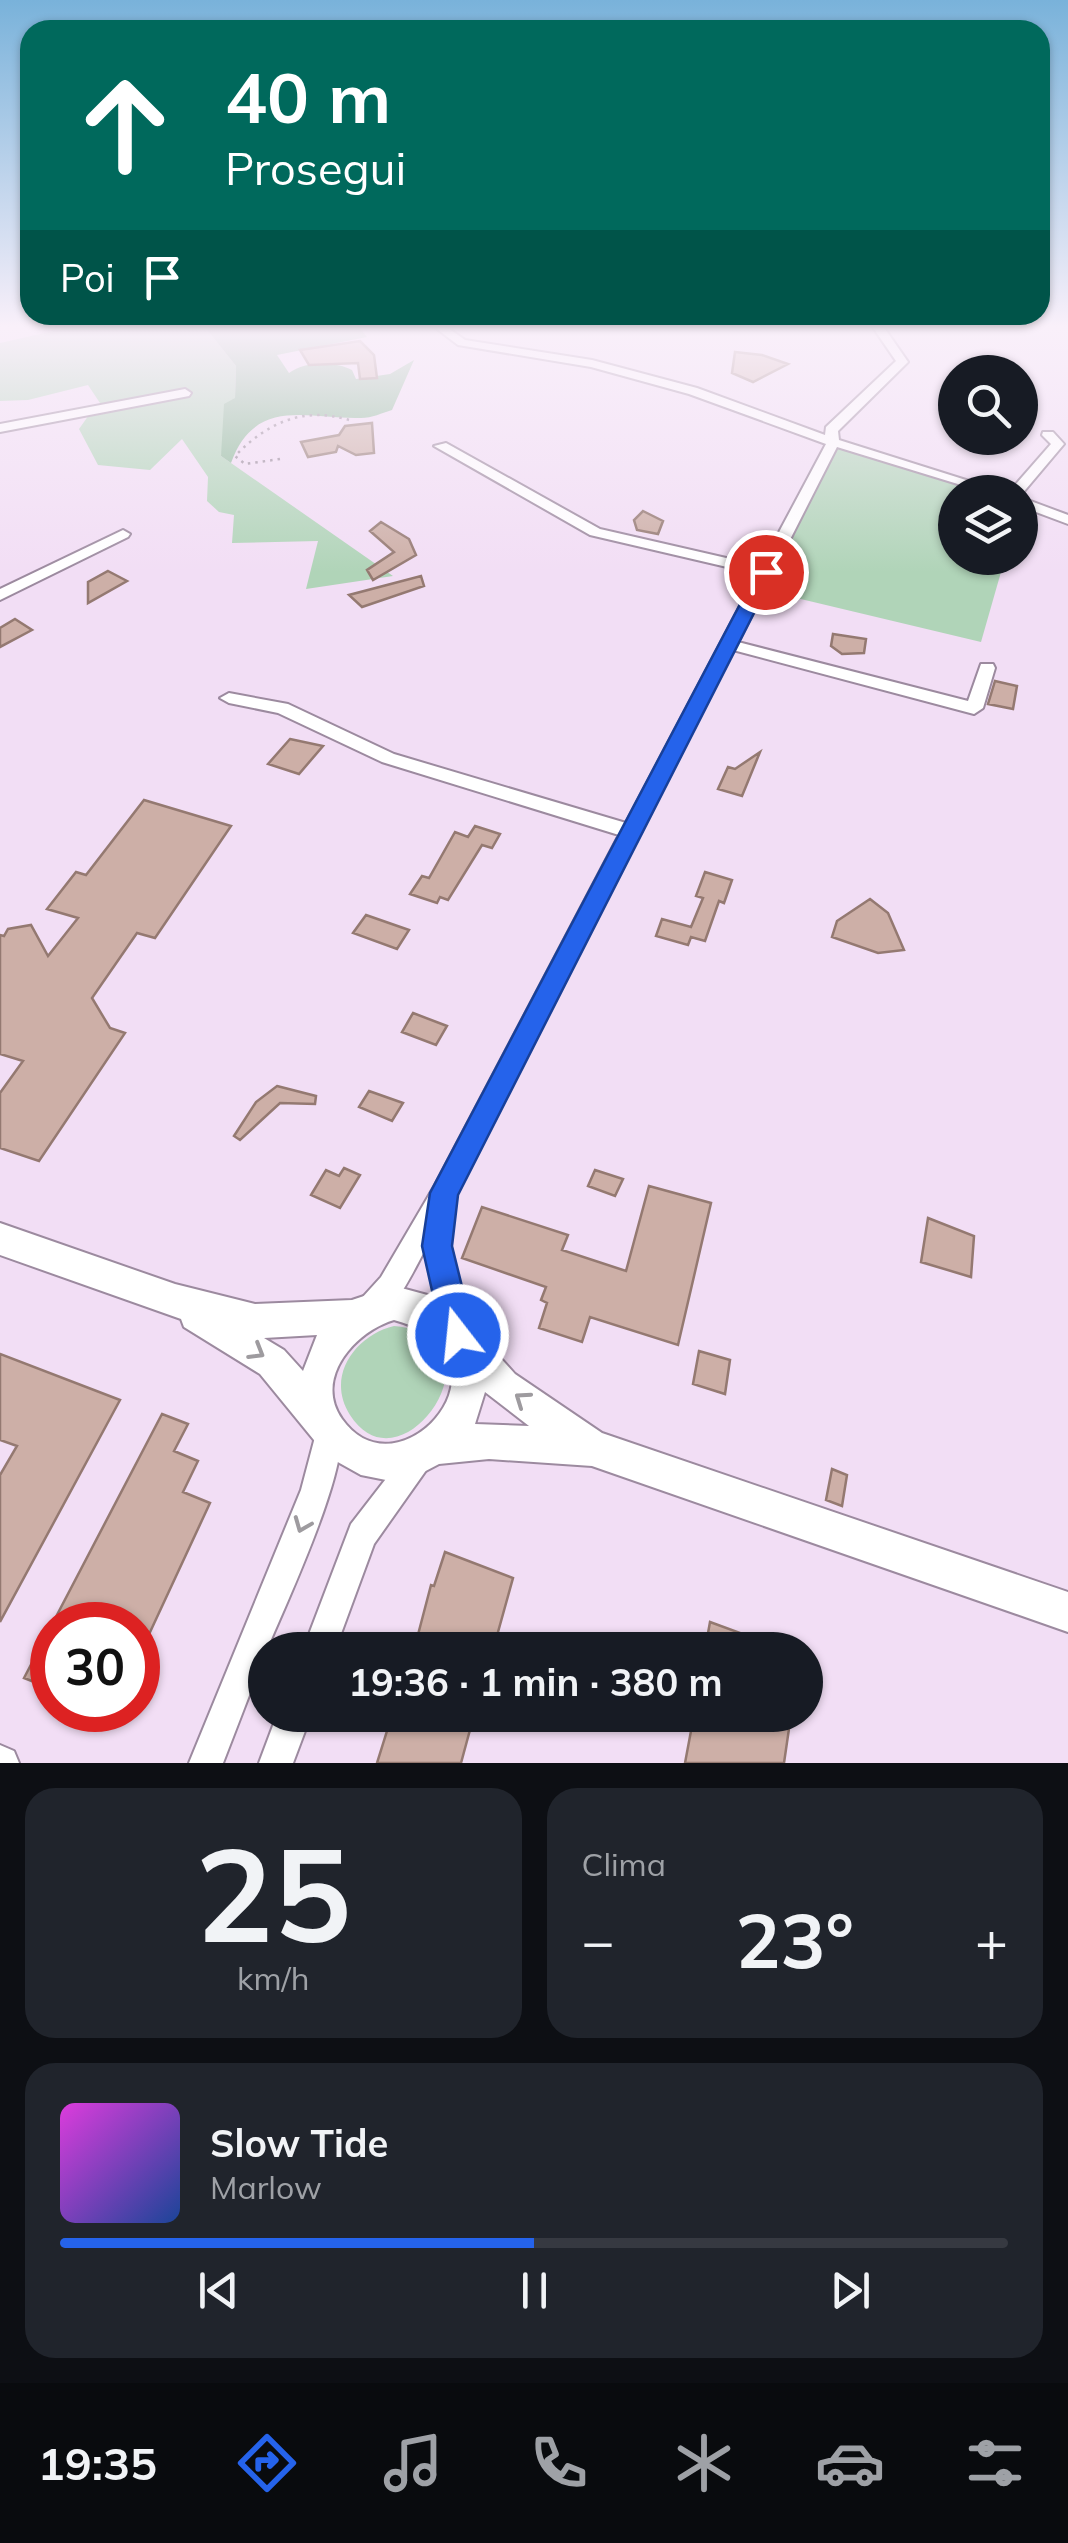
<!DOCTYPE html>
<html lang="it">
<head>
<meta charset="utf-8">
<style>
  body { margin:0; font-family:Mulish,sans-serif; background:#20242c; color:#f1f3f6; height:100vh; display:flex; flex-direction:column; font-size:38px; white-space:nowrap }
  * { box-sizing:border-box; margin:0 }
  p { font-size:32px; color:#9ea1a6 }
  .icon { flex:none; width:55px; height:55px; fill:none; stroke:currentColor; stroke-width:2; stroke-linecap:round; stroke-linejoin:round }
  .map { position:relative; height:1763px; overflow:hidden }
  .details { display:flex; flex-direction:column; gap:25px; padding:25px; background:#0d0f14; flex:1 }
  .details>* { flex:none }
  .banner { position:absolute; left:20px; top:20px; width:1030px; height:305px; border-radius:30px; box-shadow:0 2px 8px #0004; background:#00695c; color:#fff; overflow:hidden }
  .buttons { position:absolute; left:938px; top:355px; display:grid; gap:20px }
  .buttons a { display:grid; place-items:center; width:100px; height:100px; border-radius:50%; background:#171b24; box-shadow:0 2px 8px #0004; font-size:50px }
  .speed { position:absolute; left:30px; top:1602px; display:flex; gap:20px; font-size:50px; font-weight:700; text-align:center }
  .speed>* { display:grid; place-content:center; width:130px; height:130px; border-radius:50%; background:#171b24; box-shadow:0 2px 8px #0004; line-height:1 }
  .speed .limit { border:15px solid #d22; background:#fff; color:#111 }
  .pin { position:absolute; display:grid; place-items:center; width:85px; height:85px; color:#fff; margin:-42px; border:5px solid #fff; border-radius:50%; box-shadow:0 2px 10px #0007 }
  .me { position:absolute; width:110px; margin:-55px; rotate:344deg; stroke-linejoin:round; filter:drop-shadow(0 0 8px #0008) }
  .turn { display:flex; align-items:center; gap:35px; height:210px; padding:0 40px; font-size:45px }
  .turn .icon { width:130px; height:130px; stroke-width:2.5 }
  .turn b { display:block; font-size:70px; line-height:85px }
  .then { display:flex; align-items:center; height:95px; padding:0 40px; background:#0003; gap:20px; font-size:38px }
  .big { font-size:75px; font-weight:700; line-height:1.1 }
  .details .card { flex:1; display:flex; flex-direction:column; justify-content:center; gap:15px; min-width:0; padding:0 35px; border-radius:30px; background:#20242c }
  .details .dial { align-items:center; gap:0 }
  .dial b { font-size:130px; line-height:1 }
  .song { display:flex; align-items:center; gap:30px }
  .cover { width:120px; height:120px; border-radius:15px; background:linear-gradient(135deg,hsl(300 70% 55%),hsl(220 70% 35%)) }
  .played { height:10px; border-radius:5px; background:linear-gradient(90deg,#2563eb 50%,#363941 50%) }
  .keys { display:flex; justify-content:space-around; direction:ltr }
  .heat { display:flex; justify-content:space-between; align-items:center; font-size:55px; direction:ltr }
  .details .tiles { flex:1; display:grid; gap:25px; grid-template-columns:1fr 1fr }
  .card:last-child { grid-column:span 2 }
  .trip { position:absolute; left:248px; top:1632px; width:575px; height:100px; border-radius:50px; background:#171b24; box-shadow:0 2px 8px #0004; font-weight:700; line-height:100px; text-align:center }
  .dock { display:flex; height:160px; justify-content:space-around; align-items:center; background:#090b0e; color:#9ea1a6 }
  .dock .icon { width:70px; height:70px }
  .dock .current { color:#2563eb }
  .dock b { font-size:45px; color:#f1f3f6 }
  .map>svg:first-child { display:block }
  .green { fill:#b0d4b8 }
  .forest { fill:#8bb997 }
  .building { fill:#cdafa7; stroke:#947971; stroke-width:2.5 }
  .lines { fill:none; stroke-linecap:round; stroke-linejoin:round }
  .minor-casing { stroke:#9c8a9f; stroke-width:4 }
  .major-casing { stroke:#9c8a9f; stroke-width:4 }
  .path { stroke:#978999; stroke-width:2.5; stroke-dasharray:2.5 5; stroke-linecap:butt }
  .minor { fill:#fff; fill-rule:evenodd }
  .major { fill:#fff; fill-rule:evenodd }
  .oneway { stroke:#9e9b9f }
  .route { fill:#2563eb; stroke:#184099; stroke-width:2.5 }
</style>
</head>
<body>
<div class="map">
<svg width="1068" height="1763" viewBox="0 0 1068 1763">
  <rect width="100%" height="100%" fill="#f2def5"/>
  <path class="green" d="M76,326h128l32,40 -1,32 -14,58 172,120 -87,13 12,-48 -86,2 2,-28 -15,-3 -12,-11 1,-24 -26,-38 -32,31 -52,-5 -19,-36 12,-17 11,-6 -14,-21 -60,15 -28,1v-58z
    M833,442l154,50h-32v66h50l-24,84 -218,-52z
    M394,1326c117,10 8,171 -44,89 -25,-39 6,-80 44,-89z"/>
  <path class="forest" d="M204,326h154l9,11 -90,18 12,18c17,-12 45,-12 63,-3l4,9 34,-5 24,-14 -22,50c-10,3 -20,8 -31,8 -50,2 -106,-23 -130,45l-10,-7 3,-52 11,-6 1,-32z"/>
  <path class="building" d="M360,341l14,14 3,23 -17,1 -2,-16 -49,2 -9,-15z
    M735,352l27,3 26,9 -35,18 -21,-9z
    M372,423l2,30 -18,2 -18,-9 -2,6 -28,5 -7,-15 38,-7 6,-9z
    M643,511l20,10 -5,13 -21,-4 -3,-10z
    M381,522l28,17 7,16 -43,25 -6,-10 27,-18 -24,-21z
    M108,571l19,10 -39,22v-21z
    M421,576l3,10 -62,21 -13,-12z
    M15,619l17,11 -32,17v-19z
    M833,634l33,5 -2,14 -22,1 -11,-8z
    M995,681l22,5 -4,23 -25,-5z
    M290,739l33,7 -24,28 -31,-10z
    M760,752l-18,44 -24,-7 10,-22 7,2z
    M144,800l87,26 -76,112 -18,-5 -45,65 18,30 15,5 -86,128 -39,-13v-55l23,-32 -23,-7v-119l4,1 4,-7 23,-4 17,31 30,-38 -31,-9 29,-37 10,3z
    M475,826l25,8 -8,14 -10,-3 -34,55 -8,-3 -3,6 -27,-9 12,-18 7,2 26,-46 13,5z
    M705,872l27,8 -8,23 -5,-2 -14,40 -14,-4 -3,8 -32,-9 6,-17 29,8 12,-29 -7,-2z
    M870,899l18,14 16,37 -26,3 -46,-16 5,-16z
    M366,915l43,15 -12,19 -44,-16z
    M413,1013l34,13 -11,19 -34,-13z
    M277,1086l39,10 -1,8 -35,-1 -40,37 -6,-4 22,-34z
    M369,1091l34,12 -11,18 -33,-14z
    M344,1168l16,7 -20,33 -29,-13 15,-25 13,6z
    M595,1170l28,9 -8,17 -27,-10z
    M649,1186l62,17 -33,142 -88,-28 -8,25 -43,-14 8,-25 -6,-3 5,-13 -84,-29 20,-51 86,28 -6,15 64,21z
    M928,1218l46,18 -3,41 -50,-15z
    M699,1351l31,9 -5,34 -32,-10z
    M0,1354l120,46 -120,222v-147l17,-29 -17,-6z
    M162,1414l26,10 -14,27 24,10 -15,31 27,11 -72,155v-33h-86v64l-28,-11z
    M832,1469l15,6 -5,31 -16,-6z
    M445,1552l68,26 -20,72h-79l17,-65 3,1z
    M710,1622l71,26 -1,2h-75z
    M392,1715h82l-13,48h-84z
    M694,1715h97l-7,48h-99z"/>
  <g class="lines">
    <g class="minor-casing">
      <path id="minor" d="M433,326h12l20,14 127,20 105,28 128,47 1,-8 70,-66 -24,-35h11l25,36 -70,69 1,9 165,52h-20l-147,-45 -99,195 230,59 13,-37h12l2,4 -12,40 -9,6 -241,-64 -280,551 -3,45 22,87 -4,10 -10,4 -10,-4 -4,-10 -19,-83c-14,25 -28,60 -55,71l-9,-4 -4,-9 4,-9 20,-22 54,-92 184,-350 -237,-73 -104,-49 -49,-10 -9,-5 9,-5 59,11 106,50 232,69 131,-249 -167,-39 -156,-89 12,-3 154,86 161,37 65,-122 -137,-50 -98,-27 -133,-22z
        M185,389l6,4 -2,3 -189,36v-8z
        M1043,432h10l11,12 -43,51 -12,-3 42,-48 -9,-9z
        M1020,497l48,18v9l-48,-18z
        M123,530l7,4 -2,3 -128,63v-11z
        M329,1418l10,4c16,38 -58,192 -74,232 -14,36 -28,73 -42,109h-34l112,-273 18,-68z
        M419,1444l10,5 5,10 -60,85 -39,106h-32l48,-126 58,-75z
        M277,1715h34l-18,48h-34z
        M0,1745l14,6 5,12h-19z"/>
    </g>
    <g class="major-casing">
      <path id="major" d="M0,1223l175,61 80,20 97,-4 42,-14 37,10 36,25 48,53 87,59 466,159v40l-476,-166 -103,-7 -50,5 -21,11 -32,5 -25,-5 -34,-19 -67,-82 -76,-47 -3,-8 -181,-64zM394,1320c132,36 6,181 -52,99 -29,-41 14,-88 52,-99zM317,1335l-14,36 -19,-21 -20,-12zM485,1392l44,34 -54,-2z"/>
    </g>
    <path class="path" d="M280,459l-35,5 -10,-8c32,-33 68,-50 114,-36"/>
    <use href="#minor" class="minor"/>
    <use href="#major" class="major"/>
  </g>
  <defs><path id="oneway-chevron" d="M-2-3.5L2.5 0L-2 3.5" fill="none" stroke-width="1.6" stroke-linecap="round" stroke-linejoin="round" transform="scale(2.5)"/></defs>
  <g class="oneway">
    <use href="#oneway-chevron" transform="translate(257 1352) rotate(31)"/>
    <use href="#oneway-chevron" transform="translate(522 1399) rotate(-145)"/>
    <use href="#oneway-chevron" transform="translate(302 1525) rotate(112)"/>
  </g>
  <linearGradient id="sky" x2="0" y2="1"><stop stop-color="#79b2da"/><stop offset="0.57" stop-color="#f9f0fa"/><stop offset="1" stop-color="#f9f0fa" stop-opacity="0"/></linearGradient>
  <rect width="1068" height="573" fill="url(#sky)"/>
  <path class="route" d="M766,567l9,5 -317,623 -6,51 22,89 -5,11 -11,4 -11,-4 -5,-11 -20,-89 8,-53 327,-621z"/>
</svg>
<div class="buttons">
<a><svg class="icon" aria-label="search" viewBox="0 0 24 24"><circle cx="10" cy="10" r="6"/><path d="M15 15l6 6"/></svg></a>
<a><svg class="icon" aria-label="layers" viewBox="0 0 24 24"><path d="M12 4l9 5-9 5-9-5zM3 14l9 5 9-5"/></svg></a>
</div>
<div class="speed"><div class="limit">30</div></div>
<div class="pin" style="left:766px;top:572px;background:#d93025"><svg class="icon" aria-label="arrive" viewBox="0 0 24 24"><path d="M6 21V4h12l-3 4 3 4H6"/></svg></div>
<svg class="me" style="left:458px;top:1335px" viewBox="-20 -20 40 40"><circle r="17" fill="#2563eb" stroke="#fff" stroke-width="3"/><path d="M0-11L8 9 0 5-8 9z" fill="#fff"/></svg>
<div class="trip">19:36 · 1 min · 380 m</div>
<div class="banner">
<div class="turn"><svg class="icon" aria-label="ahead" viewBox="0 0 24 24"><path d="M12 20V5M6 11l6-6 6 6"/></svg><div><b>40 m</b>Prosegui</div></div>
<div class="then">Poi<svg class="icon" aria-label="arrive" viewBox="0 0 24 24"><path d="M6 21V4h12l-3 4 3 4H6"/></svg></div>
</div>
</div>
<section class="details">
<div class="tiles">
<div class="card dial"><b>25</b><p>km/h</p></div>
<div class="card"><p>Clima</p>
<div class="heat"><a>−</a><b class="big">23°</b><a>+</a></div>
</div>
<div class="card">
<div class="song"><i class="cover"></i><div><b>Slow Tide</b><p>Marlow</p></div></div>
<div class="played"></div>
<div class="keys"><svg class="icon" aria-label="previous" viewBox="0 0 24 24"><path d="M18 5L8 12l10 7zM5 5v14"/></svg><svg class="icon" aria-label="pause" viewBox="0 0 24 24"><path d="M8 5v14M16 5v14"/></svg><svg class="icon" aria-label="next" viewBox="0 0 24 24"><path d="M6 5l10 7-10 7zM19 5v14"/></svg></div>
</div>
</div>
</section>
<nav class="dock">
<b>19:35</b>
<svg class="icon current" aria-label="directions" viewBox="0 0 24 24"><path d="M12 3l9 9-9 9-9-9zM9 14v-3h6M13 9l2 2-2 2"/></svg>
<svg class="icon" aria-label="music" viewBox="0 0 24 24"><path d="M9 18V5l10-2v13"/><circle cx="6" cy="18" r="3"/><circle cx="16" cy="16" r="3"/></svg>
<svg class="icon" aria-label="phone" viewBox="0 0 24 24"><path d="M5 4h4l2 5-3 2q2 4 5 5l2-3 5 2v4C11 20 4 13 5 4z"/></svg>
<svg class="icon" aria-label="climate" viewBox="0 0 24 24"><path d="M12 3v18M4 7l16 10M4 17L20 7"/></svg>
<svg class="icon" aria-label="car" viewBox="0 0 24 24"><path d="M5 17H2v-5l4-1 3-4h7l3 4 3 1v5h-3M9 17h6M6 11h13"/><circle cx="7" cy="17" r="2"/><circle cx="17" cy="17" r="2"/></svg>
<svg class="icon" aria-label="filters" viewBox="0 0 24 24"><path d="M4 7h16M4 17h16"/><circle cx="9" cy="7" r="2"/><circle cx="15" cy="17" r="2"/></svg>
</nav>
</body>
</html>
